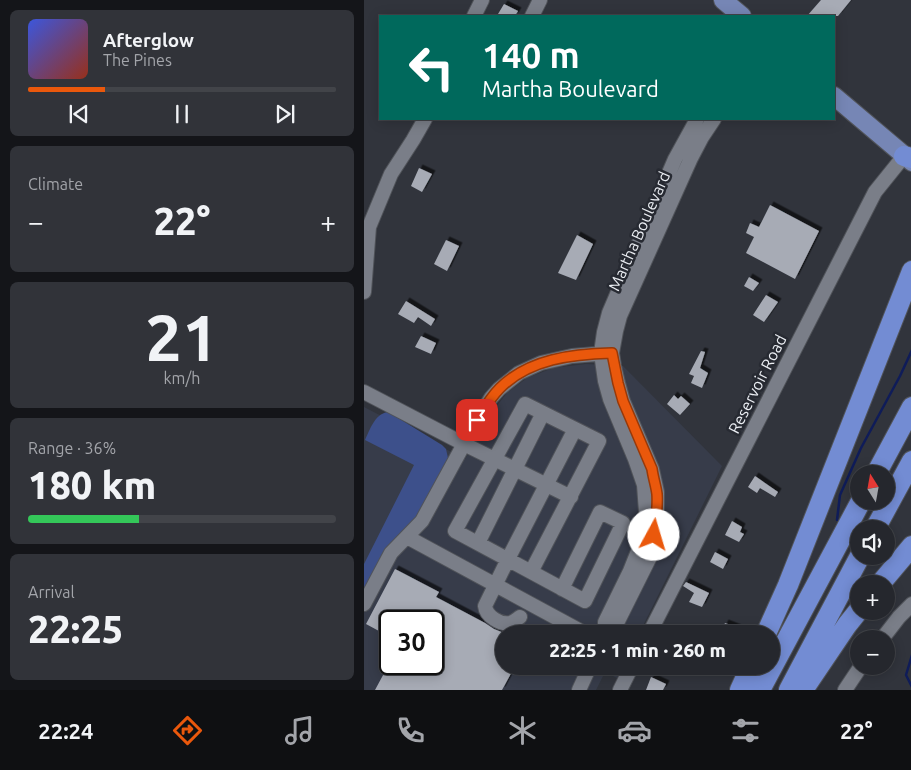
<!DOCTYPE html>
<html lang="en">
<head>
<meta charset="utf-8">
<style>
  body { margin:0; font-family:Ubuntu,sans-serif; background:#313339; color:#f1f3f6; height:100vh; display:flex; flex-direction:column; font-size:19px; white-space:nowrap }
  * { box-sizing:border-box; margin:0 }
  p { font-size:16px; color:#a3a5aa }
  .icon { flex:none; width:28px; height:28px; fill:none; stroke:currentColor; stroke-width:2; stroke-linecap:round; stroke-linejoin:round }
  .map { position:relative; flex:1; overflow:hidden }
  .drawer { display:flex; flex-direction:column; gap:10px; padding:10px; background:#141519; width:364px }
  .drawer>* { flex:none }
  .hud { position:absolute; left:15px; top:15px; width:456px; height:105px; border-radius:0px; box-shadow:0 2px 12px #0003,0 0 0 1px #424449; background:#00695c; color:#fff; overflow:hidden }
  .needle { width:32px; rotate:349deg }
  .fabs { position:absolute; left:486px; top:465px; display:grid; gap:10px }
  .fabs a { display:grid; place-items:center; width:45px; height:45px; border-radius:50%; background:#25272d; box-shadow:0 2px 12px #0003,0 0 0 1px #424449; font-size:25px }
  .speed { position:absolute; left:15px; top:610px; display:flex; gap:10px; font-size:25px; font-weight:700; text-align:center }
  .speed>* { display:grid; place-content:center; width:65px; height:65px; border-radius:50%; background:#25272d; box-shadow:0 2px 12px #0003,0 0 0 1px #424449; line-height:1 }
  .speed .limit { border:2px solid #111; border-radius:8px; background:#fff; color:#111 }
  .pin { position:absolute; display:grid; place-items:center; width:42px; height:42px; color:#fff; margin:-21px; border-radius:10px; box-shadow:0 2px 8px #0006 }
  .me { position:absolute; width:55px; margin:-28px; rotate:6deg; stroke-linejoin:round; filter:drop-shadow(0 0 4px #0008) }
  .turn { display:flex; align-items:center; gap:18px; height:105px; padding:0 20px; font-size:22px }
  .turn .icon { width:65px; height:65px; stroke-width:2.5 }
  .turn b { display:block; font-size:35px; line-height:42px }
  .big { font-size:38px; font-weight:800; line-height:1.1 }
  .drawer .tile { flex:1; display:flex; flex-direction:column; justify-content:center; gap:8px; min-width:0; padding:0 18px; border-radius:8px; background:#313339 }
  .drawer .dial { align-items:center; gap:0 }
  .dial b { font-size:65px; line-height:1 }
  .song { display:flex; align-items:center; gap:15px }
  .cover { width:60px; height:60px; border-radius:8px; background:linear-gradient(135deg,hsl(230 70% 55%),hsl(10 70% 35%)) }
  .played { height:5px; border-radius:2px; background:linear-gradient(90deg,#ea580c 25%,#424449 25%) }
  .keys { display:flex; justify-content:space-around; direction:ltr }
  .heat { display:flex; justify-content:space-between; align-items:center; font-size:28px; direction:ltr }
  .charge { height:8px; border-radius:4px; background:linear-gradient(90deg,#34c759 36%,#424449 0) }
  .trip { position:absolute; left:131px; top:625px; width:285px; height:50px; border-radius:25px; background:#25272d; box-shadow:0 2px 12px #0003,0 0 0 1px #424449; font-weight:800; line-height:50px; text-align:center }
  .tabs { display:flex; height:80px; justify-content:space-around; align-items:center; background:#0f1012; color:#a3a5aa }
  .tabs .icon { width:35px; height:35px }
  .tabs .selected { color:#ea580c }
  .tabs b { font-size:22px; color:#f1f3f6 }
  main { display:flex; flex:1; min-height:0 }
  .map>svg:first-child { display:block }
  .built { fill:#373c4a; fill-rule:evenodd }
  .green { fill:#3d508b }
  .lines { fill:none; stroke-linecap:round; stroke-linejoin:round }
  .stream { stroke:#0f1c59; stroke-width:2.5 }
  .building { fill:#a7abb5; filter:url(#shadow) }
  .minor-casing { stroke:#505359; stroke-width:16 }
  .major-casing { stroke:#505359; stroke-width:20 }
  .highway-casing { stroke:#505359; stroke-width:22 }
  .minor { stroke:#7a7e88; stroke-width:14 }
  .major { stroke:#7686b5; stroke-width:18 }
  .highway { stroke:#738cd3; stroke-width:20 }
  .route-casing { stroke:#983908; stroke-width:12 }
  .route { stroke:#ea580c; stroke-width:9 }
  .labels { text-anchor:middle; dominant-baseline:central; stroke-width:5; stroke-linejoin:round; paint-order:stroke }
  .street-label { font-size:16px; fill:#ebeef3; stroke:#272a32 }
</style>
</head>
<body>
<main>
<section class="drawer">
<div class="tile">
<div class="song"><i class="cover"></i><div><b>Afterglow</b><p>The Pines</p></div></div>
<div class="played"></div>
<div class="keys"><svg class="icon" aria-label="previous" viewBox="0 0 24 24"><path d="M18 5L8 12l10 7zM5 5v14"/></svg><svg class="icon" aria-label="pause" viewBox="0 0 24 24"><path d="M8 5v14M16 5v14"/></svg><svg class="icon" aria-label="next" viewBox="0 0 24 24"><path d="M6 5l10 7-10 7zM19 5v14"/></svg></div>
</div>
<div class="tile"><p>Climate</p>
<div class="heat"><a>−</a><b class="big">22°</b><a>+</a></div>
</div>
<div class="tile dial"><b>21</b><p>km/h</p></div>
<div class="tile"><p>Range · 36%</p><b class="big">180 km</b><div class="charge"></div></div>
<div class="tile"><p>Arrival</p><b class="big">22:25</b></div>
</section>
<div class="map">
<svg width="548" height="690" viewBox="0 0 548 690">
  <defs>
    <filter id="shadow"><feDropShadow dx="3.5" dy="-3.5" stdDeviation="0" flood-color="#0009"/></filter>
  </defs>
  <rect width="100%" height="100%" fill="#31343c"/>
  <path class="built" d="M222,364l37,2 99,100 -83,168h-135v32h119l-6,12 -12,-6 -9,18h-232v-283l101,52 26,-46 16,-20 20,-15 26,-10zM26,621h43v43h-43z"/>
  <path class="green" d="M23,412l3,1 52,32 4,4 2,9 -29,58 -55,75v-27l50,-99 -49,-25c5,-10 9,-25 22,-28z"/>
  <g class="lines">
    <path class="stream" d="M473,520l3,-25 21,-47 39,-72 12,-26
      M548,655l-6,20 6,12"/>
  </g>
  <path class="building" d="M457,0h30l-13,16h-31z
    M140,4l14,7 -3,5h-12l-5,-2z
    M55,168l13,6 -10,18 -11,-6z
    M406,205l49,26 -24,48 -49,-26 8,-16 -8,-4 4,-10 9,4z
    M213,235l16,9 -17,36 -18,-7z
    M82,240l13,6 -12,25 -13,-7z
    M385,277l10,6 -6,8 -9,-5z
    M402,295l12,7 -14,20 -11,-7z
    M42,301l29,18 -4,7 -13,-9 -4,6 -16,-9z
    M57,336l15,7 -5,11 -16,-7z
    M337,351l4,1 -5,16 8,5 -6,15 -11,-5 3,-7 -5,-2z
    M310,395l4,4 3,-3 9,8 -10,11 -13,-11z
    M391,476l23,16 -3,5 -15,-9 -3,5 -9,-6z
    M368,521l10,6 -2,5 4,2 -5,8 -14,-7z
    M351,552l13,7 -5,10 -13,-7z
    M31,569l44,23 -3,5 49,26 9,6 10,4v33h11l-13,24h-127l14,-26h44v-43h-43v16l-24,-13z
    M322,582l23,11 -7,14 -13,-5 5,-9 -11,-7z
    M361,623l26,10v1h-31z
    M287,677l15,7 -3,6h-17z"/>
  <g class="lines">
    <g class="minor-casing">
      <path id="minor" d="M110,16l8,-16
        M168,16l8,-16
        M0,292l5,-65 22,-53 22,-34 12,-21
        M0,392l100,52 107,53
        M43,537l179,97
        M114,543l65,-130
        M167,572l68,-131 -74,-37 -70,127 130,70 38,-78 -23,-11 -38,77
        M0,604l27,-51 31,-32 55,-101 14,-22 8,-9 20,-16 22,-10 31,-7 37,-3
        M156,617c-3,2 -6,5 -10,6 -10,2 -24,-7 -25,-17l23,-47 67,-130
        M241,634l10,-7 34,-68 5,-24 3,-20v-23l-5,-23 -29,-68 -5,-18 -4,-17 -2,-13 4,-22 4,-15 71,-158 11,-21 12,-18
        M241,634v-12l25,-51 12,-30 4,-29 -2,-27 -9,-26 -25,-60 -5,-18 -4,-28 3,-21 5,-19 66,-154 22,-40
        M285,634l226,-442 29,-36
        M518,639l17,-22 13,-13
        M215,690l11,-24
        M256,690l12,-24
        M481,690l16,-24"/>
    </g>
    <g class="major-casing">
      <path id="major" d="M359,0l19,16
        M470,96l78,66"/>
    </g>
    <g class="highway-casing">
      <path id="highway" d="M540,156l8,2
        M512,474l36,-67
        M511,529l37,-68
        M516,584l32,-38
        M402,634l22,-49 124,-314
        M376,690l11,-24
        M396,690l101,-189
        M425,690l71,-134
        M439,690l44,-65 12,-15"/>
    </g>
    <use href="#minor" class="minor"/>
    <use href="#major" class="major"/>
    <use href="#highway" class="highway"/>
  </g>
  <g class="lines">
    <g class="route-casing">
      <path id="route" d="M113,420c7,-11 13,-22 23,-32 29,-29 72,-34 112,-35l6,30 5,18 29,68c1,8 4,17 5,25 1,13 -1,27 -3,41"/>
    </g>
    <use href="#route" class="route"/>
  </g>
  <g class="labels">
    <g class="street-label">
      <text transform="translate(275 231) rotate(-66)">Martha Boulevard</text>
      <text transform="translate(393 384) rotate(-63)">Reservoir Road</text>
    </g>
  </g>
</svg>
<div class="fabs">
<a><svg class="needle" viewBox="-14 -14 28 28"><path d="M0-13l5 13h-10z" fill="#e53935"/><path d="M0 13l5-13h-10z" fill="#a3a5aa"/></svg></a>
<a><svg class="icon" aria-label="sound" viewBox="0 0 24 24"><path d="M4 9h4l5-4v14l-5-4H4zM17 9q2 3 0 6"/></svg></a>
<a>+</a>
<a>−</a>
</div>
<div class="speed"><div class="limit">30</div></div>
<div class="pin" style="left:113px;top:420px;background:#d93025"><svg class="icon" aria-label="arrive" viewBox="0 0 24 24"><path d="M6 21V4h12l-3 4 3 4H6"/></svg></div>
<svg class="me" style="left:290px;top:535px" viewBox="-20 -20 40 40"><circle r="19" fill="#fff"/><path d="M0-13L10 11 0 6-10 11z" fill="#ea580c"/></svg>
<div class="trip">22:25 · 1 min · 260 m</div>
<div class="hud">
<div class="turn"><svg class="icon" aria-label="left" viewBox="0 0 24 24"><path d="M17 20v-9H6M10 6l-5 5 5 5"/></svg><div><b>140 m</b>Martha Boulevard</div></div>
</div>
</div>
</main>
<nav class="tabs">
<b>22:24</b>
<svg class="icon selected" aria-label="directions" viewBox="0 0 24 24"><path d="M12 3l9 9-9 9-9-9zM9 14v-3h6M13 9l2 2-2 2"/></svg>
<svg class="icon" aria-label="music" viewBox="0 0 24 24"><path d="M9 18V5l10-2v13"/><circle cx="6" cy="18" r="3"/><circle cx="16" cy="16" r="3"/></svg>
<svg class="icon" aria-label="phone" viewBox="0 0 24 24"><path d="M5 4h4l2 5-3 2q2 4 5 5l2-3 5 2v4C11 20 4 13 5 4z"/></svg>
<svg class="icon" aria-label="climate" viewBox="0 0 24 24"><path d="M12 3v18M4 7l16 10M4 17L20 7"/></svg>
<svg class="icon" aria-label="car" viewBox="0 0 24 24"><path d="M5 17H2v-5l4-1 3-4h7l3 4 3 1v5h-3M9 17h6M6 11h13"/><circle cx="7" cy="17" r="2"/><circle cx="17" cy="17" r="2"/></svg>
<svg class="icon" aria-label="filters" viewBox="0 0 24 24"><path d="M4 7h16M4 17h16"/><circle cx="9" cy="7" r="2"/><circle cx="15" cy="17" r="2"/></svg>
<b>22°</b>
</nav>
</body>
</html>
